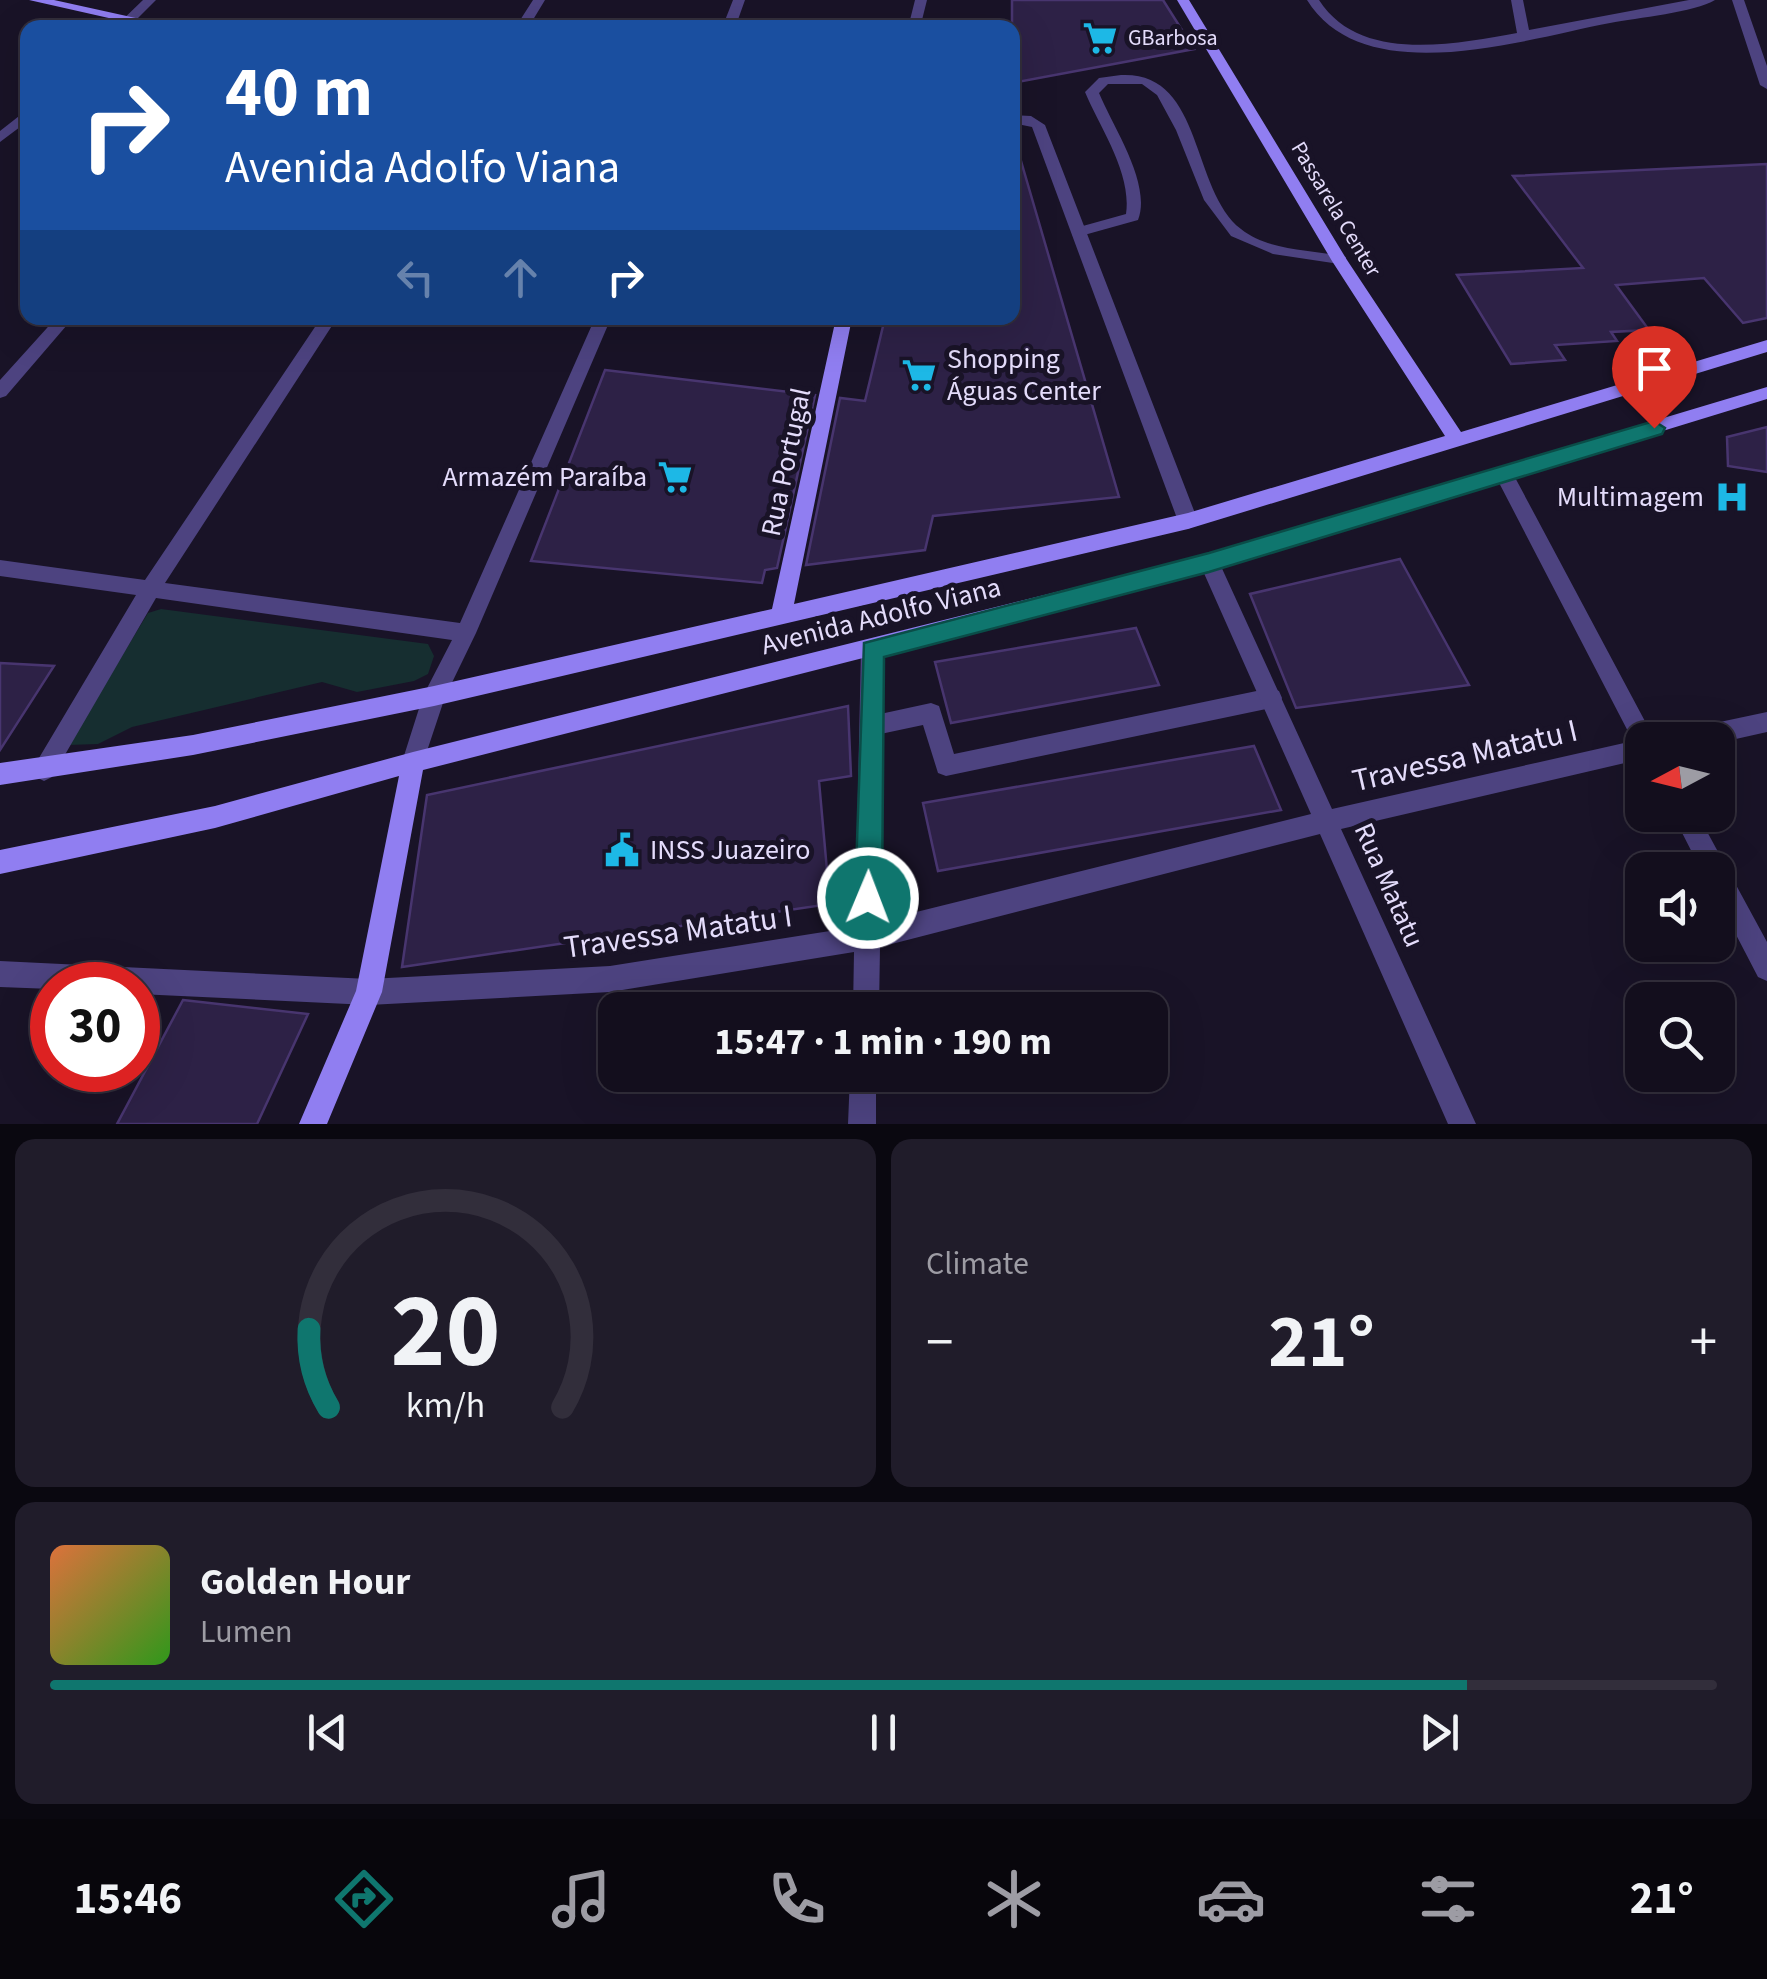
<!DOCTYPE html>
<html lang="en">
<head>
<meta charset="utf-8">
<style>
  body { margin:0; font-family:"Source Sans 3",sans-serif; background:#201c2a; color:#f1f3f6; height:100vh; display:flex; flex-direction:column; font-size:38px; white-space:nowrap }
  * { box-sizing:border-box; margin:0 }
  p { font-size:32px; color:#9d9ca4 }
  .icon { flex:none; width:55px; height:55px; fill:none; stroke:currentColor; stroke-width:2; stroke-linecap:round; stroke-linejoin:round }
  .map { position:relative; height:1124px; overflow:hidden }
  .side { display:flex; flex-direction:column; gap:15px; padding:15px; background:#0a0810; flex:1 }
  .side>* { flex:none }
  .banner { position:absolute; left:20px; top:20px; width:1000px; height:305px; border-radius:20px; box-shadow:0 10px 40px #0002,0 0 0 2px #322e3b; background:#1a4fa0; color:#fff; overflow:hidden }
  .needle { width:65px; rotate:263deg }
  .buttons { position:absolute; left:1625px; top:722px; display:grid; gap:20px }
  .buttons a { display:grid; place-items:center; width:110px; height:110px; border-radius:20px; background:#130e1d; box-shadow:0 10px 40px #0002,0 0 0 2px #322e3b; font-size:50px }
  .speed { position:absolute; left:30px; top:962px; display:flex; gap:20px; font-size:50px; font-weight:700; text-align:center }
  .speed>* { display:grid; place-content:center; width:130px; height:130px; border-radius:50%; background:#130e1d; box-shadow:0 10px 40px #0002,0 0 0 2px #322e3b; line-height:1 }
  .speed .limit { border:15px solid #d22; background:#fff; color:#111 }
  .pin { position:absolute; display:grid; place-items:center; width:85px; height:85px; color:#fff; margin:-102px -42px; border-radius:50% 50% 50% 0; rotate:-45deg; box-shadow:0 0 10px #0007 }
  .pin .icon { rotate:45deg }
  .me { position:absolute; width:110px; margin:-55px; rotate:1deg; stroke-linejoin:round; filter:drop-shadow(0 0 8px #0008) }
  .turn { display:flex; align-items:center; gap:35px; height:210px; padding:0 40px; font-size:45px }
  .turn .icon { width:130px; height:130px; stroke-width:2.5 }
  .turn b { display:block; font-size:70px; line-height:85px }
  .lanes { display:flex; align-items:center; height:95px; padding:0 40px; background:#0003; justify-content:center; gap:50px; direction:ltr }
  .lanes .off { opacity:.35 }
  .big { font-size:75px; font-weight:700; line-height:1.1 }
  .side .tile { flex:1; display:flex; flex-direction:column; justify-content:center; gap:15px; min-width:0; padding:0 35px; border-radius:20px; background:#201c2a }
  .side .dial { align-items:center; gap:0 }
  .dial svg { height:260px; overflow:visible; fill:none; stroke:#322e3b; stroke-width:7; stroke-linecap:round; text-anchor:middle }
  .dial text { fill:#f1f3f6; stroke:none }
  .song { display:flex; align-items:center; gap:30px }
  .cover { width:120px; height:120px; border-radius:15px; background:linear-gradient(135deg,hsl(20 70% 55%),hsl(110 70% 35%)) }
  .played { height:10px; border-radius:5px; background:linear-gradient(90deg,#0f766e 85%,#322e3b 85%) }
  .keys { display:flex; justify-content:space-around; direction:ltr }
  .heat { display:flex; justify-content:space-between; align-items:center; font-size:55px; direction:ltr }
  .side .tiles { flex:1; display:grid; gap:15px; grid-template-columns:1fr 1fr }
  .tile:last-child { grid-column:span 2 }
  .trip { position:absolute; left:598px; top:992px; width:570px; height:100px; border-radius:20px; background:#130e1d; box-shadow:0 10px 40px #0002,0 0 0 2px #322e3b; font-weight:700; line-height:100px; text-align:center }
  .tabs { display:flex; height:160px; justify-content:space-around; align-items:center; background:#08060c; color:#9d9ca4 }
  .tabs .icon { width:70px; height:70px }
  .tabs .current { color:#0f766e }
  .tabs b { font-size:45px; color:#f1f3f6 }
  .map>svg:first-child { display:block }
  .green { fill:#162e30 }
  .building { fill:#2d2146; stroke:#48356f; stroke-width:2.5 }
  .lines { fill:none; stroke-linecap:round; stroke-linejoin:round }
  .lane { fill:#4d4380; fill-rule:evenodd }
  .street { fill:#4d4380; fill-rule:evenodd }
  .secondary { fill:#907ef1; fill-rule:evenodd }
  .route { fill:#0f766e; stroke:#0a4d48; stroke-width:2.5 }
  .labels { text-anchor:middle; dominant-baseline:central; stroke-width:10; stroke-linejoin:round; paint-order:stroke }
  .far-poi-label { font-size:22px; fill:#e4dcfb; stroke:#191327; text-anchor:start }
  .far-street-label { font-size:22px; fill:#e4dcfb; stroke:#191327 }
  .poi-label { font-size:28px; fill:#e4dcfb; stroke:#191327; text-anchor:start }
  .street-label { font-size:28px; fill:#e4dcfb; stroke:#191327 }
  .near-street-label { font-size:32px; fill:#e4dcfb; stroke:#191327 }
</style>
</head>
<body>
<div class="map">
<svg width="1767" height="1124" viewBox="0 0 1767 1124">
  <rect width="100%" height="100%" fill="#191327"/>
  <path class="green" d="M161,609l267,35 6,12 -6,18 -14,7 -57,11 -35,-10 -190,45 -34,17 -30,1 80,-132z"/>
  <path class="building" d="M1012,0h151l31,49 -182,34z
    M1021,161l98,336 -186,19 -8,34 -119,15 34,-167 25,3 20,-83h127v-156z
    M1767,164v154l-24,5 -39,-45 -88,7 33,45 -38,2 6,9 -62,4 10,15 -54,4 -54,-89 126,-7 -70,-92z
    M605,370l210,25 -38,173 -12,2 -3,13 -231,-22z
    M1767,427v45l-39,-6 -1,-29z
    M1400,559l69,126 -173,23 -46,-114z
    M1136,628l23,57 -208,38 -16,-61z
    M0,663l54,3 -54,84z
    M848,706l3,70 -32,5 11,123 -428,63 25,-172z
    M1254,746l27,64 -343,61 -15,-68z
    M183,1000l125,14 -51,110h-140z"/>
  <g class="lines">
    <path class="lane" d="M1121,75c83,-4 69,114 120,154 29,23 71,20 105,28v8l-73,-11 -42,-18 -27,-36 -28,-70 -19,-35 -15,-11h-34l-9,9c14,34 53,91 39,127l-61,17 -5,-2v-6l54,-15c6,-41 -26,-86 -41,-122l14,-14z
      M1271,688l8,3 3,7 -3,7 -8,3 -325,68 -8,-3 -15,-48 -52,11 -8,-3 -3,-7 3,-7 8,-3 60,-13 8,3 15,48z"/>
    <path class="street" d="M143,0h13l-28,28h-14z
      M533,0h12l-17,28h-13z
      M733,0h12l-10,28h-13z
      M915,0h12l-7,28h-12z
      M1307,0h12c41,64 136,44 198,33l-6,-33h12l6,30 160,-30h26c-20,12 -78,18 -105,23 -85,16 -246,69 -303,-23z
      M1732,0h12l23,66v23l-7,-4z
      M28,109v12l-28,21v-11z
      M1012,115l19,1 14,9 153,396 -3,5 -7,3 -10,-8 -146,-394 -20,-4z
      M56,318h17l-67,78 -6,2v-18z
      M321,318h16l-172,265 295,40 135,-305h16l-135,315 -31,64 -24,72 -8,3 -8,-3 -3,-7 21,-66 29,-56 -296,-42 -104,179 -8,4 -8,-4 -3,-7 3,-7 100,-168 -136,-19v-16l145,20z
      M1504,468l7,2 144,270h-13v19l-301,70 135,295h-28l-128,-290 -440,113 -1,63h-26l1,-58 -244,40 -241,13 -231,-11v-9h-86v4l-52,-2v-26l369,18 241,-13 245,-39 6,-277 4,-6 7,-3 7,3 4,6 -3,271 431,-107 -112,-252 3,-6h14l3,6 113,247 301,-68 -138,-266z
      M1767,712v20l-49,11v-3h-47l3,-7 8,-3z
      M1673,815h25l69,127v39l-9,-4 -40,-77v-30h-17z
      M850,1075h26v49h-28z"/>
    <path class="secondary" d="M29,0h25l127,28h-28z
      M1177,0h12l158,260 114,172 306,-92v12l-579,177 -754,177 -241,49 -193,30v-22l193,-28 241,-49 338,-77 64,-291h16l-58,286 394,-91 257,-77 -113,-175z
      M1767,387v12l-558,171 -786,200 -41,222 -55,132h-28l57,-133 43,-215 -184,52 -215,46v-24l215,-44 198,-54 796,-198z"/>
  </g>
  <path class="route" d="M1654,421l11,7 -3,6 -453,138 -325,85 -2,241 -4,10 -10,4 -9,-4 -4,-10 9,-255 345,-90z"/>
  <defs>
    <g id="supermarket-bare" transform="scale(2.7)"><path d="M-6-5.5h2.5l.6 2H6L4.5 2H-2.5L-4.4-4H-6ZM-1.5 3.2a1.3 1.3 0 1 0 .1 0ZM3 3.2a1.3 1.3 0 1 0 .1 0Z" fill="#1db8e6" stroke="#191327" stroke-width="2.5" paint-order="stroke"/></g>
    <g id="hospital-bare" transform="scale(2.7)"><path d="M-5-5h3v3.5h4V-5h3V5h-3V1.5h-4V5h-3Z" fill="#1db8e6" stroke="#191327" stroke-width="2.5" paint-order="stroke"/></g>
    <g id="civic-bare" transform="scale(2.7)"><path d="M-.6-6.5H3V-4.5H.6V-3L4-1V1h2V6H-6V1h2V-1L-.6-3ZM-1.2 2.5V6h2.4V2.5Z" fill="#1db8e6" stroke="#191327" stroke-width="2.5" paint-order="stroke"/></g>
  </defs>
  <g fill-rule="evenodd">
    <use href="#supermarket-bare" x="1100" y="38"/>
    <use href="#supermarket-bare" x="919" y="375"/>
    <use href="#supermarket-bare" x="675" y="477"/>
    <use href="#hospital-bare" x="1732" y="497"/>
    <use href="#civic-bare" x="622" y="850"/>
  </g>
  <g class="labels">
    <g class="far-poi-label">
      <text x="1128" y="38">GBarbosa</text>
    </g>
    <g class="far-street-label">
      <text transform="translate(1336 209) rotate(59)">Passarela Center</text>
    </g>
    <g class="poi-label">
      <text x="947" y="359">Shopping<tspan x="947" dy="32">Águas Center</tspan></text>
      <text x="647" y="477" text-anchor="end">Armazém Paraíba</text>
      <text x="1704" y="497" text-anchor="end">Multimagem</text>
      <text x="650" y="850">INSS Juazeiro</text>
    </g>
    <g class="street-label">
      <text transform="translate(786 462) rotate(-78)">Rua Portugal</text>
      <text transform="translate(881 616) rotate(-14)">Avenida Adolfo Viana</text>
      <text transform="translate(1389 885) rotate(66)">Rua Matatu</text>
    </g>
    <g class="near-street-label">
      <text transform="translate(1465 756) rotate(-13)">Travessa Matatu I</text>
      <text transform="translate(678 932) rotate(-8)">Travessa Matatu I</text>
    </g>
  </g>
</svg>
<div class="buttons">
<a><svg class="needle" viewBox="-14 -14 28 28"><path d="M0-13l5 13h-10z" fill="#e53935"/><path d="M0 13l5-13h-10z" fill="#9d9ca4"/></svg></a>
<a><svg class="icon" aria-label="sound" viewBox="0 0 24 24"><path d="M4 9h4l5-4v14l-5-4H4zM17 9q2 3 0 6"/></svg></a>
<a><svg class="icon" aria-label="search" viewBox="0 0 24 24"><circle cx="10" cy="10" r="6"/><path d="M15 15l6 6"/></svg></a>
</div>
<div class="speed"><div class="limit">30</div></div>
<div class="pin" style="left:1654px;top:428px;background:#d93025"><svg class="icon" aria-label="arrive" viewBox="0 0 24 24"><path d="M6 21V4h12l-3 4 3 4H6"/></svg></div>
<svg class="me" style="left:868px;top:898px" viewBox="-20 -20 40 40"><circle r="17" fill="#0f766e" stroke="#fff" stroke-width="3"/><path d="M0-11L8 9 0 5-8 9z" fill="#fff"/></svg>
<div class="trip">15:47 · 1 min · 190 m</div>
<div class="banner">
<div class="turn"><svg class="icon" aria-label="right" viewBox="0 0 24 24"><path d="M7 20v-9h11M14 6l5 5-5 5"/></svg><div><b>40 m</b>Avenida Adolfo Viana</div></div>
<div class="lanes"><svg class="icon off" aria-label="left" viewBox="0 0 24 24"><path d="M17 20v-9H6M10 6l-5 5 5 5"/></svg><svg class="icon off" aria-label="ahead" viewBox="0 0 24 24"><path d="M12 20V5M6 11l6-6 6 6"/></svg><svg class="icon" aria-label="right" viewBox="0 0 24 24"><path d="M7 20v-9h11M14 6l5 5-5 5"/></svg></div>
</div>
</div>
<section class="side">
<div class="tiles">
<div class="tile dial"><svg viewBox="0 0 100 80">
<path d="M14 69A42 42 0 1 1 86 69"/>
<path d="M14 69A42 42 0 0 1 8 45" stroke="#0f766e"/>
<text x="50" y="56" font-size="32" font-weight="700">20</text>
<text x="50" y="72" font-size="11">km/h</text>
</svg></div>
<div class="tile"><p>Climate</p>
<div class="heat"><a>−</a><b class="big">21°</b><a>+</a></div>
</div>
<div class="tile">
<div class="song"><i class="cover"></i><div><b>Golden Hour</b><p>Lumen</p></div></div>
<div class="played"></div>
<div class="keys"><svg class="icon" aria-label="previous" viewBox="0 0 24 24"><path d="M18 5L8 12l10 7zM5 5v14"/></svg><svg class="icon" aria-label="pause" viewBox="0 0 24 24"><path d="M8 5v14M16 5v14"/></svg><svg class="icon" aria-label="next" viewBox="0 0 24 24"><path d="M6 5l10 7-10 7zM19 5v14"/></svg></div>
</div>
</div>
</section>
<nav class="tabs">
<b>15:46</b>
<svg class="icon current" aria-label="directions" viewBox="0 0 24 24"><path d="M12 3l9 9-9 9-9-9zM9 14v-3h6M13 9l2 2-2 2"/></svg>
<svg class="icon" aria-label="music" viewBox="0 0 24 24"><path d="M9 18V5l10-2v13"/><circle cx="6" cy="18" r="3"/><circle cx="16" cy="16" r="3"/></svg>
<svg class="icon" aria-label="phone" viewBox="0 0 24 24"><path d="M5 4h4l2 5-3 2q2 4 5 5l2-3 5 2v4C11 20 4 13 5 4z"/></svg>
<svg class="icon" aria-label="climate" viewBox="0 0 24 24"><path d="M12 3v18M4 7l16 10M4 17L20 7"/></svg>
<svg class="icon" aria-label="car" viewBox="0 0 24 24"><path d="M5 17H2v-5l4-1 3-4h7l3 4 3 1v5h-3M9 17h6M6 11h13"/><circle cx="7" cy="17" r="2"/><circle cx="17" cy="17" r="2"/></svg>
<svg class="icon" aria-label="filters" viewBox="0 0 24 24"><path d="M4 7h16M4 17h16"/><circle cx="9" cy="7" r="2"/><circle cx="15" cy="17" r="2"/></svg>
<b>21°</b>
</nav>
</body>
</html>
